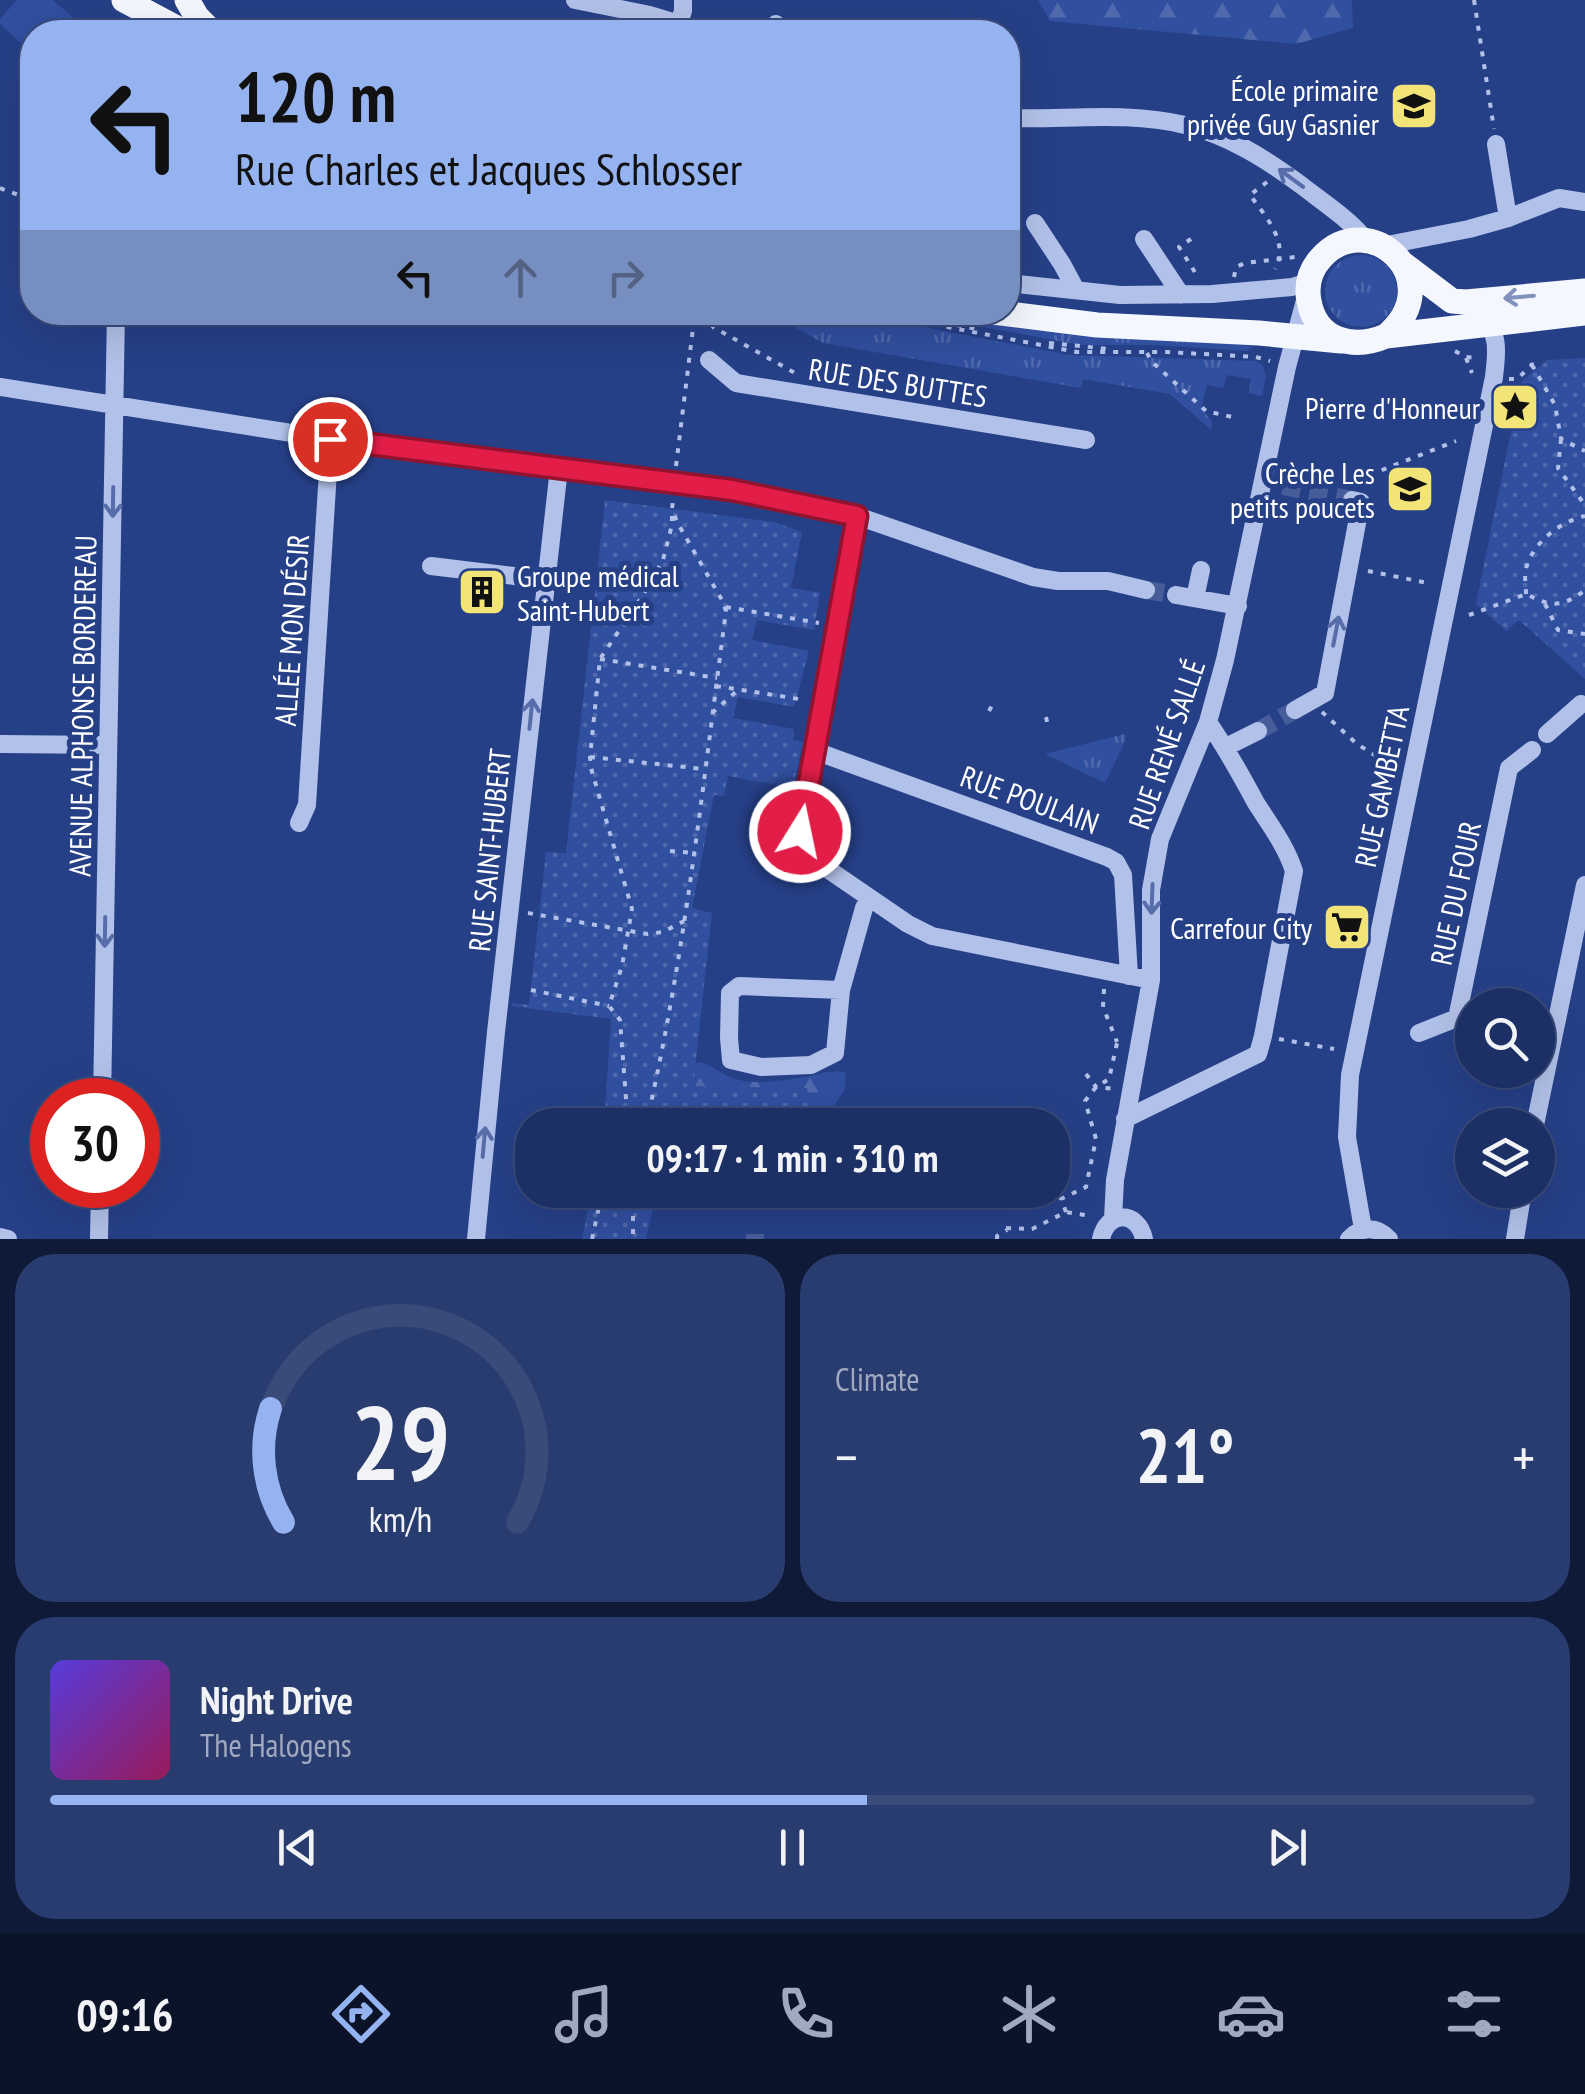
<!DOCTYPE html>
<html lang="en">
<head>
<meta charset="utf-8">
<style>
  body { margin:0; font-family:"PT Sans Narrow",sans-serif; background:#293c6f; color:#f1f3f6; height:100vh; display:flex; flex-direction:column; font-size:38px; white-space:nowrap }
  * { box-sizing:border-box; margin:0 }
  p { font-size:32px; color:#a0a9bf }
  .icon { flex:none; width:55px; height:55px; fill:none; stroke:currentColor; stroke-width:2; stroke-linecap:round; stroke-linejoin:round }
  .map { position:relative; height:1239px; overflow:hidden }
  .drawer { display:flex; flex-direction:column; gap:15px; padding:15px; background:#0f1a38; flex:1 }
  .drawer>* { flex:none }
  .banner { position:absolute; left:20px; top:20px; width:1000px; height:305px; border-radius:40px; box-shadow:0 10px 40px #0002,0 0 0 2px #3a4b7a; background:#95b2f1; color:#111; overflow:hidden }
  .controls { position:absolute; left:1455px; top:988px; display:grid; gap:20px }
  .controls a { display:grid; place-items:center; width:100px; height:100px; border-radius:50%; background:#1c3066; box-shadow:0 10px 40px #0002,0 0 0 2px #3a4b7a; font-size:50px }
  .speed { position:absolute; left:30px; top:1078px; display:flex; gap:20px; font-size:50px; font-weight:700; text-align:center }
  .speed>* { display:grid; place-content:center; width:130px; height:130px; border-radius:50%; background:#1c3066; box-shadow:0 10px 40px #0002,0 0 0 2px #3a4b7a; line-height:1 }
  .speed .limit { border:15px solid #d22; background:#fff; color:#111 }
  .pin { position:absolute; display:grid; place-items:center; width:85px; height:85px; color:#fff; margin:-42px; border:5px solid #fff; border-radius:50%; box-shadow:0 2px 10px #0007 }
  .me { position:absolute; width:110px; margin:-55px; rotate:10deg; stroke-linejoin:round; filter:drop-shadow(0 0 8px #0008) }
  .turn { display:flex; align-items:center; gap:35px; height:210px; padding:0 50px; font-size:45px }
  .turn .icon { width:130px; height:130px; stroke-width:2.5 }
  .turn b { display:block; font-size:70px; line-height:85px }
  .lanes { display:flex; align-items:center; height:95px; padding:0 50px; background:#0003; justify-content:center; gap:50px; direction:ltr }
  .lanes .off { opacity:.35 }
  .big { font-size:75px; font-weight:700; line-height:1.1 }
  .drawer .tile { flex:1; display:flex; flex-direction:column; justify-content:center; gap:15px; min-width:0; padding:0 35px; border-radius:40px; background:#293c6f }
  .drawer .dial { align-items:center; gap:0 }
  .dial svg { height:260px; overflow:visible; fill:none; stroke:#3a4b7a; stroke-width:7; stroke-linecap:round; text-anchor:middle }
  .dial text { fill:#f1f3f6; stroke:none }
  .song { display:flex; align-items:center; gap:30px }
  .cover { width:120px; height:120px; border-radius:15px; background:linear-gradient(135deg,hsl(250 70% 55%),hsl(330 70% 35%)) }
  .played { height:10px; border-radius:5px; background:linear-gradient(90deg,#95b2f1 55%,#3a4b7a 55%) }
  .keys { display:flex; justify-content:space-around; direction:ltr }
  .heat { display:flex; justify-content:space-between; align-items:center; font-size:55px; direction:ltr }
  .drawer .tiles { flex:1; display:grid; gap:15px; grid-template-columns:1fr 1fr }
  .tile:last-child { grid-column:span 2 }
  .trip { position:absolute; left:515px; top:1108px; width:555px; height:100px; border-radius:40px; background:#1c3066; box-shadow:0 10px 40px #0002,0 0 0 2px #3a4b7a; font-weight:700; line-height:100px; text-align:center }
  .dock { display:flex; height:160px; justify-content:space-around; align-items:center; background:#0b1329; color:#a0a9bf }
  .dock .icon { width:70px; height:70px }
  .dock .selected { color:#95b2f1 }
  .dock b { font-size:45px; color:#f1f3f6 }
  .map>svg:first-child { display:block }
  .grass { fill:url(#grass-tufts) }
  .forest { fill:url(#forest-firs) }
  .park { fill:url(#park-dots) }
  .pitch { fill:#314f9f }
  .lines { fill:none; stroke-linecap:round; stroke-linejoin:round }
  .minor-tunnel { stroke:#475d9a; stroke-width:18; stroke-dasharray:18 9; stroke-linecap:butt }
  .path { stroke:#b2c1e9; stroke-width:4; stroke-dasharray:5 8; stroke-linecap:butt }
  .minor { stroke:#b2c1e9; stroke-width:18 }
  .major { stroke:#f5f7fe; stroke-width:25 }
  .oneway { stroke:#576daa }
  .oneway2 { stroke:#8392bd }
  .route-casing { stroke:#92132f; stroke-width:25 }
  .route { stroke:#e11d48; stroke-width:18 }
  .labels { text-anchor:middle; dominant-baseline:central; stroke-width:10; stroke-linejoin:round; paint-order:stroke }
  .poi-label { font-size:30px; fill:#fff; stroke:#264088; text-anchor:end }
  .street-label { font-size:30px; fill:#fff; stroke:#264088 }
</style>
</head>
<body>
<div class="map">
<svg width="1585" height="1239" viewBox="0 0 1585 1239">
  <defs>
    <pattern id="grass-tufts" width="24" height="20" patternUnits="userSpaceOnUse" patternTransform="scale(2.5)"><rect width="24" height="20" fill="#314f9f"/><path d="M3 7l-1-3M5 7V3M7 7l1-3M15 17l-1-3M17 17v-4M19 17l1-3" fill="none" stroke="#5069ad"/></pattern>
    <pattern id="forest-firs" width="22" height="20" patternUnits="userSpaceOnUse" patternTransform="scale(2.5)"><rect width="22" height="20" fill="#314f9f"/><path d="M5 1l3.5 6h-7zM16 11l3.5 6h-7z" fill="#5069ad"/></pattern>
    <pattern id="park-dots" width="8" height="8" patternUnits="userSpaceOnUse" patternTransform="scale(2.5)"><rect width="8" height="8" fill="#314f9f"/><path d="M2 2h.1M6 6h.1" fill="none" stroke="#5069ad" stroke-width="1.8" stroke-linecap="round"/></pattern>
  </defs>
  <rect width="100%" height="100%" fill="#264088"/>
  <path class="grass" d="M1325 291a36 36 0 1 1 72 0a36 36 0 1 1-72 0Z
    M769,313h81l219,42 187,6 7,5 3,11 -4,19 -13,-3 2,-14 -24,-4 -4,13 -16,-3 -6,24 11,12 -1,9 -41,-36 -87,-15 -2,9 -258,-45z
    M908,313h31l60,11 255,22 -7,5 -90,-6h-77z
    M1125,734l1,5 -21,44 -60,-29z"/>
  <path class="forest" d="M1038,0h314l1,28 -57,16 -246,-23z
    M700,1062c15,4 26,17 43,19 19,3 44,-1 63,-4 14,-3 25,-7 39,-5 3,25 -7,19 -11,37 -1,5 -1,11 -1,16h-27l-158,-40 40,-20z"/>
  <path class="park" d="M1585,358v321l-66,-59 -13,11 -30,-27 45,-222 26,-22z
    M605,500l169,22 28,10 -11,56 29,5 -6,37 -57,-10 -5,20 57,11 -15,56 -56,-10 -5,21 61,11 -1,11 10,2 -10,46 -65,-12 -4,20 -10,-1 -22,113 20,5 -19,173 114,2 5,37h-208l7,-106 -99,-13v-3l17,2 17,-153 20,1z
    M592,1190h65l-11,49h-64z"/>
  <path class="pitch" d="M17,0h36l36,32h-57v21l-32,-29v-5z"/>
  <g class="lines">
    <path class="minor-tunnel" d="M1283,486l69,14
      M1146,590l30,5
      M1258,731l37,-21
      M755,1234v5"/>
    <path class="path" d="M1474,0l20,129
      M231,28l11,4
      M1267,182l-17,13c15,21 40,47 25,74
      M0,188l32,12
      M1191,239l-12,8 19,30
      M1234,277l2,-10 9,-4 50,-6
      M710,312l-1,9 4,6 82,46
      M870,312l207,40h90l89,5 14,4
      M893,312l88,18
      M1049,343l60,6
      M1455,351l11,6 13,1
      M1147,353l4,8 55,50 26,6
      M1466,358l6,15
      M1532,365l23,40 6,34 24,12
      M1509,379h8l15,-14 -1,-5
      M1561,439l-3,29 27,37
      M676,466l19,-154
      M1365,486l2,-10 89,-35
      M1368,571l60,12
      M1526,594c0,-8 -2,-18 0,-25 6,-26 35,-48 59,-53
      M1545,604l13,26 27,4
      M726,607l93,16
      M1469,615l57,-21c25,13 36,14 59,-4
      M600,659l117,19
      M716,686l89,14
      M989,711l6,-11
      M1322,712l35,32 32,20
      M712,713l26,-23
      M1046,717l2,9
      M590,757l114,12
      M670,851l24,2
      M528,913l119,21 16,-2 21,-11
      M1104,989l-1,18 14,35
      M531,990l78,16
      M1279,1039l55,10
      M1086,1074l10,13 18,2
      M628,1125l-8,-105 -11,-14 13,-40 10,-57 -41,-141 -1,-11 10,-98 43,-64 20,-35 9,-35v-12
      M646,1125c39,-169 57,-342 80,-514l-4,-11 -45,-78 -5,-13 1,-9
      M682,1125c18,-16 38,-16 57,0
      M633,1190v49
      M1066,1212l-5,-13 25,-12 10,-48 -11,-38 11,-14 13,-8 8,-36
      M1006,1228l26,1 34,-17 25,4
      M592,1239l10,-46 5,-3
      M997,1239v-3l10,-6"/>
    <path class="minor" d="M575,0l75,15 56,17
      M679,23l4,-12v-11
      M776,24l5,8
      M1008,118c58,2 120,-7 177,7 43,10 81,34 116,60 23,18 47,33 65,55
      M1496,144l12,74
      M1035,223l27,41 14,26
      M1144,239l37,56
      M1386,248l6,-4 77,-15 39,-11 51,-20 26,4
      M1008,283l112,12 92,-1 80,-7 16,-5
      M709,360l27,23 350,57
      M0,387l330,52 427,54 100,23 176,61 25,4h50l38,9
      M857,516l-57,316c-2,11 3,17 10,25l98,67 24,12 219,44
      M431,566l116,14
      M1176,595l62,11
      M1195,598l6,-28
      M1295,710l30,-17 36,-191 -9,-2
      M1547,734l34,-30
      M0,744l108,1
      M1226,747l32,-16
      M815,751l292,106 9,5 7,13 6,101
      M299,823l8,-18 23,-366
      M841,990l-102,-4 -9,7 -1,45 2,22 30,7 50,-2 24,-12 6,-63 23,-82 6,-10
      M1419,1033l38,-15 52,-250 23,-18
      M102,1100l14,-788
      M1125,1119l133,-65 5,-18 31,-165c-8,-25 -24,-46 -38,-68 -15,-28 -30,-55 -48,-81
      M1535,1125l50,-240
      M1113,1219l2,-39 36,-200v-90l9,-51 48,-117 17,-62 62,-293 20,-74
      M1363,1229l-16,-92 3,-62 144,-698c2,-20 7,-45 -12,-57
      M0,1237l8,2
      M99,1239l1,-54
      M476,1239l20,-207 63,-564
      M1101,1239c6,-29 37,-29 43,0
      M1349,1239c12,-13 28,-13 40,0
      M1515,1239l8,-49"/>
    <path class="major" d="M124,0l60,32
      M187,0l10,17 15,15
      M1403,264l49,37 14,1 119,-11
      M993,312l104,13 162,8 82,8
      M1386,336c66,-56 -18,-131 -65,-78 -11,12 -15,27 -12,43 7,40 44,49 77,35l199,-23"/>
  </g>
  <defs><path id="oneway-shaft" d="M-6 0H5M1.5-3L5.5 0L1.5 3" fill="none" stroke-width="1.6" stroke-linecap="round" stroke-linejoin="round" transform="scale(2.5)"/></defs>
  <g class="oneway">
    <use href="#oneway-shaft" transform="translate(1291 178) rotate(-144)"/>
    <use href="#oneway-shaft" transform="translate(113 502) rotate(91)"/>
    <use href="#oneway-shaft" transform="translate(1336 631) rotate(-79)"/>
    <use href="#oneway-shaft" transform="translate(531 714) rotate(-84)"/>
    <use href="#oneway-shaft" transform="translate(1152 899) rotate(92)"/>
    <use href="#oneway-shaft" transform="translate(105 932) rotate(91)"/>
    <use href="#oneway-shaft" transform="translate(484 1142) rotate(-85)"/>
  </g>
  <use class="oneway2" href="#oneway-shaft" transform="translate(1519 297) rotate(175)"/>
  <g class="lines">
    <g class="route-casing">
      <path id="route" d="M330,439l402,51 125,26 -57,316"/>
    </g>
    <use href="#route" class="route"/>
  </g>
  <defs>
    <g id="school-square" transform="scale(2.5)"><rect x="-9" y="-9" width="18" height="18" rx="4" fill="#f2e477" stroke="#264088"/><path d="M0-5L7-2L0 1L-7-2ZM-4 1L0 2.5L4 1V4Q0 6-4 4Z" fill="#111"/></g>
    <g id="sight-square" transform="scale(2.5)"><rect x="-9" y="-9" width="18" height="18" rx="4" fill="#f2e477" stroke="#264088"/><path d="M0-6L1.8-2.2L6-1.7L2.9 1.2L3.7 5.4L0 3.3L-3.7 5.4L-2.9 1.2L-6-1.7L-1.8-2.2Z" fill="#111"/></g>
    <g id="building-square" transform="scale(2.5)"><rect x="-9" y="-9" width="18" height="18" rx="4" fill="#f2e477" stroke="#264088"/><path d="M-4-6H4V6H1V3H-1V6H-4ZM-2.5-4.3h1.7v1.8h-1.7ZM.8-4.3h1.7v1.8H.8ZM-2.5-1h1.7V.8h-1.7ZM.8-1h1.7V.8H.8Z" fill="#111"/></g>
    <g id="supermarket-square" transform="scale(2.5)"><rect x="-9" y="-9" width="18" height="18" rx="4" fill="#f2e477" stroke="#264088"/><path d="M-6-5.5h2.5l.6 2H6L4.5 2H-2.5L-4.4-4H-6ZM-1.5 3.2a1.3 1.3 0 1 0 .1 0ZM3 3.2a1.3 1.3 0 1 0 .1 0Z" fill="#111"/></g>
  </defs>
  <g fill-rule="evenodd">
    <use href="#school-square" x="1414" y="106"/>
    <use href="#sight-square" x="1515" y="407"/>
    <use href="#school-square" x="1410" y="489"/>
    <use href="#building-square" x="482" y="592"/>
    <use href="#supermarket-square" x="1347" y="927"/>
  </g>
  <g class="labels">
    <g class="poi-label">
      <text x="1379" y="89">École primaire<tspan x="1379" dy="34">privée Guy Gasnier</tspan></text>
      <text x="1480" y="407">Pierre d'Honneur</text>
      <text x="1375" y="472">Crèche Les<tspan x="1375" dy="34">petits poucets</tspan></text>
      <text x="517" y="575" text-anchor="start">Groupe médical<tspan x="517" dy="34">Saint-Hubert</tspan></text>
      <text x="1312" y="927">Carrefour City</text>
    </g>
    <g class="street-label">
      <text transform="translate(898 382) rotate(9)">RUE DES BUTTES</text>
      <text transform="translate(291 630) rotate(-86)">ALLÉE MON DÉSIR</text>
      <text transform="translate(82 706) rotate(-89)">AVENUE ALPHONSE BORDEREAU</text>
      <text transform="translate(1166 744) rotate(-71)">RUE RENÉ SALLÉ</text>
      <text transform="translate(1381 786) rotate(-78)">RUE GAMBETTA</text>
      <text transform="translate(1030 799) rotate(20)">RUE POULAIN</text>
      <text transform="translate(489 850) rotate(-84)">RUE SAINT-HUBERT</text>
      <text transform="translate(1455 893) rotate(-78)">RUE DU FOUR</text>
    </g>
  </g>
</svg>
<div class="controls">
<a><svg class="icon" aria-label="search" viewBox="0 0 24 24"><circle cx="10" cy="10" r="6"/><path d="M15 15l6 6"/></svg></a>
<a><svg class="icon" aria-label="layers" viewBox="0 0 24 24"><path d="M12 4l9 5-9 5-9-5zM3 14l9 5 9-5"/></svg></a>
</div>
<div class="speed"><div class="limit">30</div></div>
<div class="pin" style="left:330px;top:439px;background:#d93025"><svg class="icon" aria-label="arrive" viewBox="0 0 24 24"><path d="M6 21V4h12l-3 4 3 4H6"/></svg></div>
<svg class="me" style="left:800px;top:832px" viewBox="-20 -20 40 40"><circle r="17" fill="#e11d48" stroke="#fff" stroke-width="3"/><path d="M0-11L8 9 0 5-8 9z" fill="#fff"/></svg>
<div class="trip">09:17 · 1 min · 310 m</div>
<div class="banner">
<div class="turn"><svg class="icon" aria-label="left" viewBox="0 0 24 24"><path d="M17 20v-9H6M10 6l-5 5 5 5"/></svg><div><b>120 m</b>Rue Charles et Jacques Schlosser</div></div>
<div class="lanes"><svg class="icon" aria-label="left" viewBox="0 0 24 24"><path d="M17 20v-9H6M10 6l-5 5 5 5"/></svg><svg class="icon off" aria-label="ahead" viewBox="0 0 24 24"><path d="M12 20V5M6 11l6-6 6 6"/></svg><svg class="icon off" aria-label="right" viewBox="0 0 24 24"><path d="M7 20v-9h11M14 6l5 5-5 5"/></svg></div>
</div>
</div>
<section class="drawer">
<div class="tiles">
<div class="tile dial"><svg viewBox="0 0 100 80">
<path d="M14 69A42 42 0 1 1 86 69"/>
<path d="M14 69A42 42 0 0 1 10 34" stroke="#95b2f1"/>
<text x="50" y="56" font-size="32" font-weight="700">29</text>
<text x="50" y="72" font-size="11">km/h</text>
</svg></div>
<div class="tile"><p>Climate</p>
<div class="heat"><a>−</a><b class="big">21°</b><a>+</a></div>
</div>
<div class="tile">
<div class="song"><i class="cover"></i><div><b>Night Drive</b><p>The Halogens</p></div></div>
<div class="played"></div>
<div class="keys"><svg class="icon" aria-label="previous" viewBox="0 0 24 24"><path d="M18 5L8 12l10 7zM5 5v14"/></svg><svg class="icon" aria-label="pause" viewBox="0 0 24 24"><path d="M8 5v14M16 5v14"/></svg><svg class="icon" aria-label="next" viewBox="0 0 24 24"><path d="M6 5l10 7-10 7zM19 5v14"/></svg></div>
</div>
</div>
</section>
<nav class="dock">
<b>09:16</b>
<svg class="icon selected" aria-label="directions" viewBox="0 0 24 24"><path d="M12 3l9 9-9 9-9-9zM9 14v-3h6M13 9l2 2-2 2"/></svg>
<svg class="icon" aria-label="music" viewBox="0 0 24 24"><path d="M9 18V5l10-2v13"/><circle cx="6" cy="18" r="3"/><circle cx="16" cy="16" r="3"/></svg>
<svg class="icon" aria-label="phone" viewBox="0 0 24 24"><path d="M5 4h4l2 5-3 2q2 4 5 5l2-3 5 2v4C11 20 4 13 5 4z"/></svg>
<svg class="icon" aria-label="climate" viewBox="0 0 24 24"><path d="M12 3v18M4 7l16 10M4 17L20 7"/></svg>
<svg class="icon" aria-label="car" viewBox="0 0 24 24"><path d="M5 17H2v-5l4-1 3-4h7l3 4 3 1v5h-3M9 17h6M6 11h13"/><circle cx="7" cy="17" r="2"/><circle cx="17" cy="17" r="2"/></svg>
<svg class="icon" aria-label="filters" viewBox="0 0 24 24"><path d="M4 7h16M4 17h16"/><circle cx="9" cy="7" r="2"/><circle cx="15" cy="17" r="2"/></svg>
</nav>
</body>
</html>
